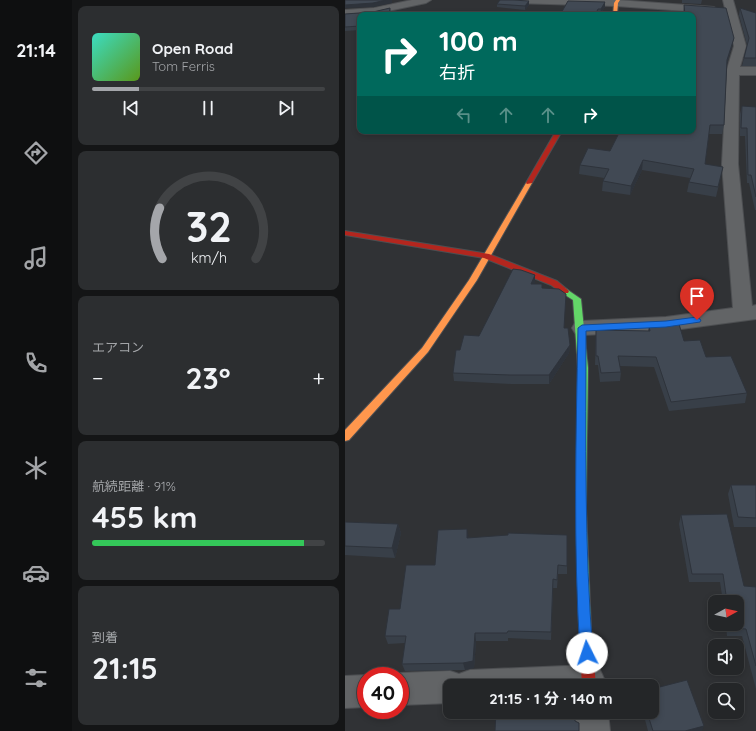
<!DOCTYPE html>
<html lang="ja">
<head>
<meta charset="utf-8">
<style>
  body { margin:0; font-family:Quicksand,"Noto Sans JP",sans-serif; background:#2c2e30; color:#f1f3f6; height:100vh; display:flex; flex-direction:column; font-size:15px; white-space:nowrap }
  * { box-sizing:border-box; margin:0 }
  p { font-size:13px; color:#a3a5a8 }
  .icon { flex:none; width:22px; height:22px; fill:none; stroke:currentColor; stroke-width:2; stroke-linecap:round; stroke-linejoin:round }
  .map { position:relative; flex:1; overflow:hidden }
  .panel { display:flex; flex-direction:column; gap:6px; padding:6px; background:#141516; width:273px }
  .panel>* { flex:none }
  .banner { position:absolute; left:12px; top:12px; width:339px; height:122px; border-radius:8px; box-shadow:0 2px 6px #0003,0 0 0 1px #414345; background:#00695c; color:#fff; overflow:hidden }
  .needle { width:26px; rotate:82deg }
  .tools { position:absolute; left:363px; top:595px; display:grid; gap:8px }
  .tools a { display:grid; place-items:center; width:36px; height:36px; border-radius:8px; background:#242628; box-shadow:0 2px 6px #0003,0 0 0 1px #414345; font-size:20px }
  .speed { position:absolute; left:12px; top:667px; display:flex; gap:8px; font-size:20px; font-weight:700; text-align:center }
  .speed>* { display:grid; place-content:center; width:52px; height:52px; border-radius:50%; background:#242628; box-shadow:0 2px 6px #0003,0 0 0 1px #414345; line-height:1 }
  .speed .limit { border:6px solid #d22; background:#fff; color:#111 }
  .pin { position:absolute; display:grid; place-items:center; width:34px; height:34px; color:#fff; margin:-41px -17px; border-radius:50% 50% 50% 0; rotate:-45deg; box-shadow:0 0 4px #0007 }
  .pin .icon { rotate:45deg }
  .me { position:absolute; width:44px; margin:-22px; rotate:356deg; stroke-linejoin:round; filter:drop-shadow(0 0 3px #0008) }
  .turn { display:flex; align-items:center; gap:14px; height:84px; padding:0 16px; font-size:18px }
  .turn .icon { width:52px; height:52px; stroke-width:2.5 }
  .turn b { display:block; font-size:28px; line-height:34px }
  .lanes { display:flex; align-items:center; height:38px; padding:0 16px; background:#0003; justify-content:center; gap:20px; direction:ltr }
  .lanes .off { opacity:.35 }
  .big { font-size:30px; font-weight:700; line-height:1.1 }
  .panel .card { flex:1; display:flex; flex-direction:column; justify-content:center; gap:6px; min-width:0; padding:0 14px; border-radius:8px; background:#2c2e30 }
  .panel .dial { align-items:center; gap:0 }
  .dial svg { height:104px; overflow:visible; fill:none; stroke:#414345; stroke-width:7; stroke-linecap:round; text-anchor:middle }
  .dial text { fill:#f1f3f6; stroke:none }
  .song { display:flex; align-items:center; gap:12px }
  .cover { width:48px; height:48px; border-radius:6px; background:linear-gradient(135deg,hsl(170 70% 55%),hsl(90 70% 35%)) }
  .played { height:4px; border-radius:2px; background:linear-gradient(90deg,#a4a6aa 20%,#414345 20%) }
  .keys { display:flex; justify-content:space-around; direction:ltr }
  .heat { display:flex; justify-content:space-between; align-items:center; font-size:22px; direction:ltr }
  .charge { height:6px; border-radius:3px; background:linear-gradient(90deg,#34c759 91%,#414345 0) }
  .trip { position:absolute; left:98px; top:679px; width:216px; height:40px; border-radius:8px; background:#242628; box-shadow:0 2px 6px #0003,0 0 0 1px #414345; font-weight:700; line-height:40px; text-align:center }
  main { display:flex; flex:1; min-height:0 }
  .dock { display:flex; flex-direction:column; width:72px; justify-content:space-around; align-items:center; background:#0e0f10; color:#a3a5a8 }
  .dock .icon { width:28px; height:28px }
  .dock .on { color:#a4a6aa }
  .dock b { font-size:18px; color:#f1f3f6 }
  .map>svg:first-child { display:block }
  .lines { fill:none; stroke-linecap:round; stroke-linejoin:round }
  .street-casing { stroke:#4d4f52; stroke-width:2 }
  .fast-casing { stroke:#4d4f52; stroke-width:2 }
  .slow-casing { stroke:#4d4f52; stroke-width:2 }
  .jam-casing { stroke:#4d4f52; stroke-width:2 }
  .street { fill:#626466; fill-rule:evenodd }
  .fast { fill:#63d668; fill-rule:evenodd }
  .slow { fill:#ff974d; fill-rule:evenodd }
  .jam { fill:#b3261e; fill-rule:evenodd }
  .wall { fill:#383f48 }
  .shaded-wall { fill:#2e333b }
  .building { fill:#414954; stroke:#2e333b }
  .route { fill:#1a73e8; stroke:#114b97 }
</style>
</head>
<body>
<main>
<nav class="dock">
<b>21:14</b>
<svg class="icon on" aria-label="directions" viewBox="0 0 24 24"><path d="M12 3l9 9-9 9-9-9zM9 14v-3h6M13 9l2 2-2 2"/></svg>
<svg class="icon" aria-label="music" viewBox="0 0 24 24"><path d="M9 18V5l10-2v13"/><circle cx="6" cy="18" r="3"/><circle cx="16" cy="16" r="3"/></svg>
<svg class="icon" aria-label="phone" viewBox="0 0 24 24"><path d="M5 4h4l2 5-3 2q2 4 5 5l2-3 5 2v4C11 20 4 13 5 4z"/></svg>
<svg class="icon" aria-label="climate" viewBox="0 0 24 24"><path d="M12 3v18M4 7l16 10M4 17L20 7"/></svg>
<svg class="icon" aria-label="car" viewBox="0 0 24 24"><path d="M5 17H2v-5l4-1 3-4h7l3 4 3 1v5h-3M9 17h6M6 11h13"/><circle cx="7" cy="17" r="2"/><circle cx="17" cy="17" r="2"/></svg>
<svg class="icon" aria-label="filters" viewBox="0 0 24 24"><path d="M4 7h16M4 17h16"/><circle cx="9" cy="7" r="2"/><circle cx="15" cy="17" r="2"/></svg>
</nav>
<section class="panel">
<div class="card">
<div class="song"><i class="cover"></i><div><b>Open Road</b><p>Tom Ferris</p></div></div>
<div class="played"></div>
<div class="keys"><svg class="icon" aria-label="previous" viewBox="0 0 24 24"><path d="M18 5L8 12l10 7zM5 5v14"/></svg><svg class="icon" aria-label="pause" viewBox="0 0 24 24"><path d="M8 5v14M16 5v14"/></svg><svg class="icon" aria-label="next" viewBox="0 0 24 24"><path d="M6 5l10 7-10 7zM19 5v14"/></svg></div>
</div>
<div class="card dial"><svg viewBox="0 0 100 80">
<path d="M14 69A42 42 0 1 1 86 69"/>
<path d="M14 69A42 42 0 0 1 12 30" stroke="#a4a6aa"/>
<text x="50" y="56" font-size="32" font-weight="700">32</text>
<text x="50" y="72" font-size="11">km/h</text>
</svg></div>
<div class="card"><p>エアコン</p>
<div class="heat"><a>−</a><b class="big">23°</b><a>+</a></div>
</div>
<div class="card"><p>航続距離 · 91%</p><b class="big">455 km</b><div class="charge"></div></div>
<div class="card"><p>到着</p><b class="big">21:15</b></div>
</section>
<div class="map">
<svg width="411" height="731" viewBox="0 0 411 731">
  <rect width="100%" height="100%" fill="#303235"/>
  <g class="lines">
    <g class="street-casing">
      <path id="street" d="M67,0h19l-5,3 -52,11 -29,2v-6l29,-2z
        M165,0h107l97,7 5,3 -5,3 -98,-7 -101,-3z
        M378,0h10l13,46 -6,21h16v8h-17l-1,89 14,142 4,-1v14l-90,12 -84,4 -7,-2 -3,-5 3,-5 7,-2 84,-4 67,-9 -11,-144 5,-95 7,-23z
        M244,665l11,5 5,11 -2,5h-153v17l-50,2v-29h-8l8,-3 50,-2 9,3 11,-4z
        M21,675l3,1h-3v31l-21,1v-32z
        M229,712h34l2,19h-34z"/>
    </g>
    <g class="fast-casing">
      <path id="fast" d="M220,288l16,11 7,69 -2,140 5,121 -2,4 -4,2 -4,-2 -2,-4 -3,-121 2,-140 -5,-68 -11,-7 -1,-2 1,-2z"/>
    </g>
    <g class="slow-casing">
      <path id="slow" d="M271,0h4l-2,3 -1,12h-4l1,-12z
        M184,181l3,2 -55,97 -49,72 -79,88 -4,1v-11l77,-82 47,-68 57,-97z"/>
    </g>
    <g class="jam-casing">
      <path id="jam" d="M211,131h6l-30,52 -5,1 -1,-1z
        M0,231l144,23 68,27 12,10 -1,2h-6l-11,-8 -67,-27 -139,-23z
        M240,623l4,2 2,4 5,57h-14l-3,-57 2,-4z"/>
    </g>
    <use href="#street" class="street"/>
    <use href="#fast" class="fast"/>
    <use href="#slow" class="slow"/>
    <use href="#jam" class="jam"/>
  </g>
  <path class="wall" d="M337,0h20l-1,4 -19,-1z
    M169,1h15v4l-4,5 -28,-3v-3z
    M339,5l50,33 -2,8 -5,18 -3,61 -2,9h-13l-4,30 18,3 -7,30 -29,-5 2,-10 1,-4 -48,-8 -12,25 -28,-4 1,-10 1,-3 -25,-4 1,-9 30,-14 83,-20v-116h-10z
    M260,7l-5,7 -40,1z
    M45,8l1,4 -31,3v15l-15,1v-17l28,-2z
    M395,8l16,5v53h-14l5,-21 -8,-30z
    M397,106l14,4v100h-1l-6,-27h-2l-2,-47h-5v-22z
    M190,275v9l7,4 22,40 6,17 -1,8 -20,31h-38l-57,-3 -1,-8 7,-23 19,-14z
    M304,326l35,15 22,16 41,36 -2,10 -76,8 -15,-44 -35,-1 2,6 -1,9 -20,1 -2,-17h-3l1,-35 52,1z
    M386,485h25v42h-22l-6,-33z
    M336,515l63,71 12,1v102l-14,-53h-15l-1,-12h11v-22h-14l-3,-20h-31l-10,-58z
    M0,522l53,2 3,9 -6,25 -50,-3z
    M124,538l98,28v8h-9l-1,14h-4l-2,52 -43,-2v3h-32l-2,27 -9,2 -60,1 -3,-7 3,-21 -17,1 -3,-8 15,-27 35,-44z
    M298,712h9l50,19h-54z"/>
  <path class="shaded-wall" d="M41,0h6v3l-18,4 -29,1v-3z
    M184,1v4l-4,5v-4z
    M260,2v5l-5,7 1,-5z
    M253,9v6h-3z
    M389,38l-2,8 -7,23 2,-9z
    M298,160l-1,10 -12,25 1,-9z
    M190,275v9l-4,9v-9z
    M225,345l-1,8 -20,31v-9z
    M53,524l3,9 -6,25 -3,-10z
    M122,529l2,9h-2z
    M130,633l1,8 -2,27 -9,2 -2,-7z
    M359,726l-2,5h-17z"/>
  <path class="building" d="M0,0h41l-13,3 -28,2z
    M155,0h13l16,1 -4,5 -28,-2z
    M223,1l37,1 -4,7h-3l-3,6h-35z
    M339,5l42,3 8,30 -7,22 -3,65h-14l-5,39 18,3 -5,20 -29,-5 5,-13 -51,-9 -12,26 -28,-5 6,-12 -29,-4 8,-17 22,3 10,-20h73v-116h-8z
    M45,8l-1,7h-29v11l-15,1v-13l28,-2z
    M395,8l16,5v45h-12l5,-20z
    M397,106l14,1v90l-5,-22h-3l-1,-47h-6z
    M168,269l8,1 14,5 -4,9h11v4l17,1 7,5 -2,34h4l2,17 -21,30h-39l-57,-2 3,-23h4l4,-15 15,1z
    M334,324l5,17 16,-1 6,17 25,-1 16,37 -76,9 -15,-45 -38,-1 3,16 -20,1 -3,-17h-2v-26l54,1 -1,-5z
    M386,485h25v33l-18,-1z
    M382,514l17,72 12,1v79l-10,-37 -15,-1 -1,-4h7v-22h-10l-4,-28h-31l-11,-59z
    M0,522l53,2 -6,24 -47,-2z
    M122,529v9l41,-3v-2l59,2v31l-9,-1 -1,15 -4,-1 -2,53 -43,-1 -1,2h-32l-2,28 -10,2 -61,1 4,-28h-21l4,-27h11l6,-44h29l3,-35z
    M342,680l17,46 -19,5h-32l-6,-19h5v-23z
    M151,712h78l1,9 4,2v8h-84z"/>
  <path class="route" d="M352,317l4,3 -1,2 -34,5 -80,4c0,107 -2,215 7,322l-2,4 -4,2 -5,-2 -2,-4c-7,-108 -4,-217 -2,-325l4,-3 84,-4z"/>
</svg>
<div class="tools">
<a><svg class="needle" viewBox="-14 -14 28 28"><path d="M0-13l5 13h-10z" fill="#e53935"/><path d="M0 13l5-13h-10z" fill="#a3a5a8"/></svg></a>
<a><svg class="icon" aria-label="sound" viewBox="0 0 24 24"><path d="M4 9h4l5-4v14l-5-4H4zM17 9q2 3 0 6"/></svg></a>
<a><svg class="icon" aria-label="search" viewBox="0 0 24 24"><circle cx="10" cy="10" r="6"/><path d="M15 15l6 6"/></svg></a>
</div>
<div class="speed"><div class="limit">40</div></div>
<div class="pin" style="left:352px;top:320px;background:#d93025"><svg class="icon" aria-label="arrive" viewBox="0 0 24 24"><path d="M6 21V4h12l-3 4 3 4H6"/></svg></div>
<svg class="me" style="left:242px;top:653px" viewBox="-20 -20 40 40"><circle r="19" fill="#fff"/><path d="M0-13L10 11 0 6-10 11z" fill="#1a73e8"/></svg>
<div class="trip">21:15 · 1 分 · 140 m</div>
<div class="banner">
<div class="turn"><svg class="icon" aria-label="right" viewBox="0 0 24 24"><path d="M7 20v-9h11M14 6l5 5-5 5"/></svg><div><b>100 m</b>右折</div></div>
<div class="lanes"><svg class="icon off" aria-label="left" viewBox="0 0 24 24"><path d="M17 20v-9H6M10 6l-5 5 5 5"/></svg><svg class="icon off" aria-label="ahead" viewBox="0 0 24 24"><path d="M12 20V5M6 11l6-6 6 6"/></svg><svg class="icon off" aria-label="ahead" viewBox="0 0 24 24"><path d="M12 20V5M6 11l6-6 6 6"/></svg><svg class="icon" aria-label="right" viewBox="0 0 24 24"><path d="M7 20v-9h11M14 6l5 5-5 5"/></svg></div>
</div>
</div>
</main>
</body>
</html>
